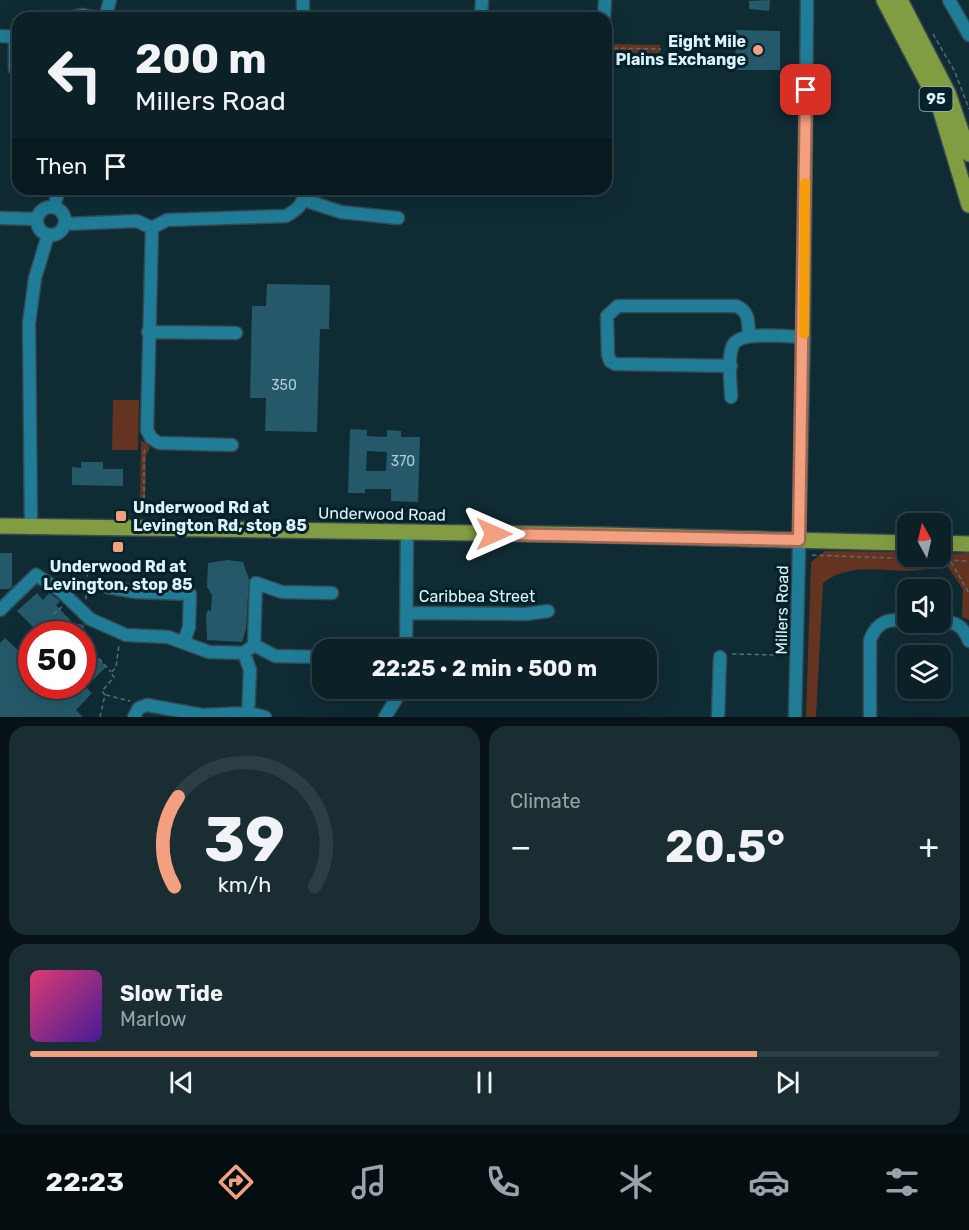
<!DOCTYPE html>
<html lang="en">
<head>
<meta charset="utf-8">
<style>
  body { margin:0; font-family:Rubik,sans-serif; background:#192d33; color:#f1f3f6; height:100vh; display:flex; flex-direction:column; font-size:22px; white-space:nowrap }
  * { box-sizing:border-box; margin:0 }
  p { font-size:20px; color:#9aa3a7 }
  .icon { flex:none; width:33px; height:33px; fill:none; stroke:currentColor; stroke-width:2; stroke-linecap:round; stroke-linejoin:round }
  .map { position:relative; height:717px; overflow:hidden }
  .details { display:flex; flex-direction:column; gap:9px; padding:9px; background:#061215; flex:1 }
  .details>* { flex:none }
  .hud { position:absolute; left:12px; top:12px; width:600px; height:183px; border-radius:18px; box-shadow:0 6px 24px #0002,0 0 0 2px #2b3e44; background:#0b2027; color:#f1f3f6; overflow:hidden }
  .needle { width:39px; rotate:352deg }
  .tools { position:absolute; left:897px; top:513px; display:grid; gap:12px }
  .tools a { display:grid; place-items:center; width:54px; height:54px; border-radius:12px; background:#0b2027; box-shadow:0 6px 24px #0002,0 0 0 2px #2b3e44; font-size:30px }
  .speed { position:absolute; left:18px; top:621px; display:flex; gap:12px; font-size:30px; font-weight:700; text-align:center }
  .speed>* { display:grid; place-content:center; width:78px; height:78px; border-radius:50%; background:#0b2027; box-shadow:0 6px 24px #0002,0 0 0 2px #2b3e44; line-height:1 }
  .speed .limit { border:9px solid #d22; background:#fff; color:#111 }
  .pin { position:absolute; display:grid; place-items:center; width:51px; height:51px; color:#fff; margin:-26px; border-radius:12px; box-shadow:0 3px 9px #0006 }
  .me { position:absolute; width:66px; margin:-33px; rotate:90deg; stroke-linejoin:round; filter:drop-shadow(0 0 4px #0008) }
  .turn { display:flex; align-items:center; gap:21px; height:126px; padding:0 24px; font-size:27px }
  .turn .icon { width:78px; height:78px; stroke-width:2.5 }
  .turn b { display:block; font-size:42px; line-height:51px }
  .then { display:flex; align-items:center; height:57px; padding:0 24px; background:#0003; gap:12px; font-size:22px }
  .big { font-size:45px; font-weight:700; line-height:1.1 }
  .details .tile { flex:1; display:flex; flex-direction:column; justify-content:center; gap:9px; min-width:0; padding:0 21px; border-radius:18px; background:#192d33 }
  .details .dial { align-items:center; gap:0 }
  .dial svg { height:156px; overflow:visible; fill:none; stroke:#2b3e44; stroke-width:7; stroke-linecap:round; text-anchor:middle }
  .dial text { fill:#f1f3f6; stroke:none }
  .song { display:flex; align-items:center; gap:18px }
  .cover { width:72px; height:72px; border-radius:9px; background:linear-gradient(135deg,hsl(340 70% 55%),hsl(260 70% 35%)) }
  .played { height:6px; border-radius:3px; background:linear-gradient(90deg,#f2a080 80%,#2b3e44 80%) }
  .keys { display:flex; justify-content:space-around; direction:ltr }
  .heat { display:flex; justify-content:space-between; align-items:center; font-size:33px; direction:ltr }
  .details .tiles { flex:1; display:grid; gap:9px; grid-template-columns:1fr 1fr }
  .tile:last-child { grid-column:span 2 }
  .trip { position:absolute; left:312px; top:639px; width:345px; height:60px; border-radius:18px; background:#0b2027; box-shadow:0 6px 24px #0002,0 0 0 2px #2b3e44; font-weight:700; line-height:60px; text-align:center }
  .tabs { display:flex; height:96px; justify-content:space-around; align-items:center; background:#040d10; color:#9aa3a7 }
  .tabs .icon { width:42px; height:42px }
  .tabs .active { color:#f2a080 }
  .tabs b { font-size:27px; color:#f1f3f6 }
  .map>svg:first-child { display:block }
  .green { fill:#643421 }
  .building { fill:#255969; fill-rule:evenodd }
  .lines { fill:none; stroke-linecap:round; stroke-linejoin:round }
  .minor-casing { stroke:#354951; stroke-width:15 }
  .major-casing { stroke:#354951; stroke-width:18 }
  .path { stroke:#536e77; stroke-width:1.5; stroke-dasharray:4.5 3; stroke-linecap:butt }
  .minor { stroke:#1f7d98; stroke-width:12 }
  .major { stroke:#829d41; stroke-width:15 }
  .route-casing { stroke:#9d6853; stroke-width:15 }
  .route { stroke:#f2a080; stroke-width:10 }
  .slow { stroke:#f59e0b; stroke-width:10 }
  .poi-dot { fill:#f2a080; stroke:#05212a; stroke-width:2 }
  .labels { text-anchor:middle; dominant-baseline:central; stroke-width:6; stroke-linejoin:round; paint-order:stroke }
  .number-label { font-size:14px; fill:#aeccd7 }
  .shield { fill:#05212a; stroke:#9cb4bd; stroke-width:1.5 }
  .shield-label { font-size:15px; font-weight:bold; fill:#dcf3fc }
  .poi-label { font-size:16px; font-weight:bold; fill:#dcf3fc; stroke:#05212a; text-anchor:end }
  .street-label { font-size:16px; fill:#dcf3fc; stroke:#05212a }
</style>
</head>
<body>
<div class="map">
<svg width="969" height="717" viewBox="0 0 969 717">
  <rect width="100%" height="100%" fill="#0f2b34"/>
  <path class="green" d="M614,44l46,1v8h-46z
    M113,400h26l-1,50h-26z
    M141,440l9,7 -4,9 -1,54 -5,2z
    M825,551l82,1 1,4 61,-3v67l-7,-3 1,-28 -16,-23c-14,2 -28,5 -42,5 -28,-1 -58,-7 -82,12l-7,134h-10l5,-155z"/>
  <path class="building" d="M770,0l-1,11 -20,-2v-8z
    M736,30l44,1v39h-45z
    M267,284l63,1 -1,44h-9l-3,103 -52,-1 1,-33h-16l2,-92h14z
    M350,429l17,1v6l20,1v-7l14,1v6h19l-2,65 -27,-1v-12h-26v4h-17zM367,451l20,1 -1,19h-20z
    M81,462h22v7h20v17l-51,-1v-18l9,1z
    M0,553h12v34l-3,2h-9z
    M228,560l15,2 6,17 -3,50 -4,13 -35,-2 -1,-25 2,-5 3,1 1,-16 -5,-8 1,-24z
    M37,593l6,7 6,-7 7,5 4,3 -4,4 17,18 11,2v9h-44l-23,-23z
    M5,638l15,14 12,-9v43h50v-19l13,-12 11,12 -20,20 6,6 -16,17 7,7h-83v-74z"/>
  <g class="lines">
    <g class="minor-casing">
      <path id="minor" d="M303,0v18
        M949,0l20,35
        M70,18l12,-3 16,3
        M105,18l5,-18
        M481,18l1,-18
        M604,18l1,-18
        M0,36l18,1
        M15,69v-32
        M304,200l37,12 57,6
        M37 221a14 14 0 1 1 28 0a14 14 0 1 1-28 0Z
        M54,207l5,-18
        M0,218l36,1
        M65,224l72,-3 15,7 15,-8 119,-4c13,-7 17,-12 20,-27
        M152,228l-5,202 4,8 8,5 73,2
        M148,332l88,1
        M731,366l-116,-2 -5,-3 -2,-6 -1,-39 11,-10h118c14,5 12,17 13,30
        M731,397c0,-15 -4,-39 2,-52 8,-15 55,-8 71,-8
        M31,528l-2,-205 6,-45 13,-43
        M107,587l29,5 54,2 -1,33 -5,15
        M0,610l36,-35 25,16 29,28 36,16 42,2 41,15 35,1 10,-8 2,-62 26,9 50,1
        M407,613l119,1 22,-3
        M940,621c17,1 23,5 29,20
        M254,645l21,11 47,1
        M406,650l1,-117
        M244,653l6,17 -2,47
        M134,717l5,-9 8,-3 55,10 47,-2 16,4
        M385,717l18,-29
        M718,717l2,-60
        M795,717l9,-380 3,-337
        M870,717v-77c7,-19 18,-21 38,-20"/>
    </g>
    <g class="major-casing">
      <path id="major" d="M884,0l55,105 30,100
        M900,0l48,93 21,61
        M0,526l604,9 304,8
        M940,543l29,1"/>
    </g>
    <path class="path" d="M933,34l22,38 14,37
      M606,48l55,1
      M144,514v-62l2,-5
      M812,555l157,6
      M951,562l18,31
      M86,599l2,-38
      M53,614l9,-7
      M94,653l17,19
      M732,654l45,1
      M106,695l24,6
      M100,717l5,-22 -3,-4 12,-14 -3,-4 5,-6 3,-22"/>
    <use href="#minor" class="minor"/>
    <use href="#major" class="major"/>
  </g>
  <g class="lines">
    <g class="route-casing">
      <path id="route" d="M494,534l305,6 7,-450"/>
    </g>
    <use href="#route" class="route"/>
    <path class="slow" d="M804,334l1,-151"/>
  </g>
  <g class="poi-dot">
    <circle cx="758" cy="50" r="6"/>
    <rect x="115" y="510" width="12" height="12" rx="3"/>
    <rect x="112" y="541" width="12" height="12" rx="3"/>
  </g>
  <g class="labels">
    <g class="number-label">
      <text x="284" y="385">350</text>
      <text x="403" y="461">370</text>
    </g>
    <rect class="shield" x="919.5" y="87" width="33" height="24" rx="4.5"/>
    <g class="shield-label">
      <text x="936" y="99">95</text>
    </g>
    <g class="poi-label">
      <text x="746" y="41">Eight Mile<tspan x="746" dy="18">Plains Exchange</tspan></text>
      <text x="133" y="507" text-anchor="start">Underwood Rd at<tspan x="133" dy="18">Levington Rd, stop 85</tspan></text>
      <text x="118" y="566" text-anchor="middle">Underwood Rd at<tspan x="118" dy="18">Levington, stop 85</tspan></text>
    </g>
    <g class="street-label">
      <text transform="translate(382 514) rotate(1)">Underwood Road</text>
      <text x="477" y="596">Caribbea Street</text>
      <text transform="translate(782 610) rotate(-89)">Millers Road</text>
    </g>
  </g>
</svg>
<div class="tools">
<a><svg class="needle" viewBox="-14 -14 28 28"><path d="M0-13l5 13h-10z" fill="#e53935"/><path d="M0 13l5-13h-10z" fill="#9aa3a7"/></svg></a>
<a><svg class="icon" aria-label="sound" viewBox="0 0 24 24"><path d="M4 9h4l5-4v14l-5-4H4zM17 9q2 3 0 6"/></svg></a>
<a><svg class="icon" aria-label="layers" viewBox="0 0 24 24"><path d="M12 4l9 5-9 5-9-5zM3 14l9 5 9-5"/></svg></a>
</div>
<div class="speed"><div class="limit">50</div></div>
<div class="pin" style="left:806px;top:90px;background:#d93025"><svg class="icon" aria-label="arrive" viewBox="0 0 24 24"><path d="M6 21V4h12l-3 4 3 4H6"/></svg></div>
<svg class="me" style="left:494px;top:534px" viewBox="-20 -20 40 40"><path d="M0-17L14 15 0 8-14 15z" fill="#f2a080" stroke="#fff" stroke-width="4"/></svg>
<div class="trip">22:25 · 2 min · 500 m</div>
<div class="hud">
<div class="turn"><svg class="icon" aria-label="left" viewBox="0 0 24 24"><path d="M17 20v-9H6M10 6l-5 5 5 5"/></svg><div><b>200 m</b>Millers Road</div></div>
<div class="then">Then<svg class="icon" aria-label="arrive" viewBox="0 0 24 24"><path d="M6 21V4h12l-3 4 3 4H6"/></svg></div>
</div>
</div>
<section class="details">
<div class="tiles">
<div class="tile dial"><svg viewBox="0 0 100 80">
<path d="M14 69A42 42 0 1 1 86 69"/>
<path d="M14 69A42 42 0 0 1 16 23" stroke="#f2a080"/>
<text x="50" y="56" font-size="32" font-weight="700">39</text>
<text x="50" y="72" font-size="11">km/h</text>
</svg></div>
<div class="tile"><p>Climate</p>
<div class="heat"><a>−</a><b class="big">20.5°</b><a>+</a></div>
</div>
<div class="tile">
<div class="song"><i class="cover"></i><div><b>Slow Tide</b><p>Marlow</p></div></div>
<div class="played"></div>
<div class="keys"><svg class="icon" aria-label="previous" viewBox="0 0 24 24"><path d="M18 5L8 12l10 7zM5 5v14"/></svg><svg class="icon" aria-label="pause" viewBox="0 0 24 24"><path d="M8 5v14M16 5v14"/></svg><svg class="icon" aria-label="next" viewBox="0 0 24 24"><path d="M6 5l10 7-10 7zM19 5v14"/></svg></div>
</div>
</div>
</section>
<nav class="tabs">
<b>22:23</b>
<svg class="icon active" aria-label="directions" viewBox="0 0 24 24"><path d="M12 3l9 9-9 9-9-9zM9 14v-3h6M13 9l2 2-2 2"/></svg>
<svg class="icon" aria-label="music" viewBox="0 0 24 24"><path d="M9 18V5l10-2v13"/><circle cx="6" cy="18" r="3"/><circle cx="16" cy="16" r="3"/></svg>
<svg class="icon" aria-label="phone" viewBox="0 0 24 24"><path d="M5 4h4l2 5-3 2q2 4 5 5l2-3 5 2v4C11 20 4 13 5 4z"/></svg>
<svg class="icon" aria-label="climate" viewBox="0 0 24 24"><path d="M12 3v18M4 7l16 10M4 17L20 7"/></svg>
<svg class="icon" aria-label="car" viewBox="0 0 24 24"><path d="M5 17H2v-5l4-1 3-4h7l3 4 3 1v5h-3M9 17h6M6 11h13"/><circle cx="7" cy="17" r="2"/><circle cx="17" cy="17" r="2"/></svg>
<svg class="icon" aria-label="filters" viewBox="0 0 24 24"><path d="M4 7h16M4 17h16"/><circle cx="9" cy="7" r="2"/><circle cx="15" cy="17" r="2"/></svg>
</nav>
</body>
</html>
